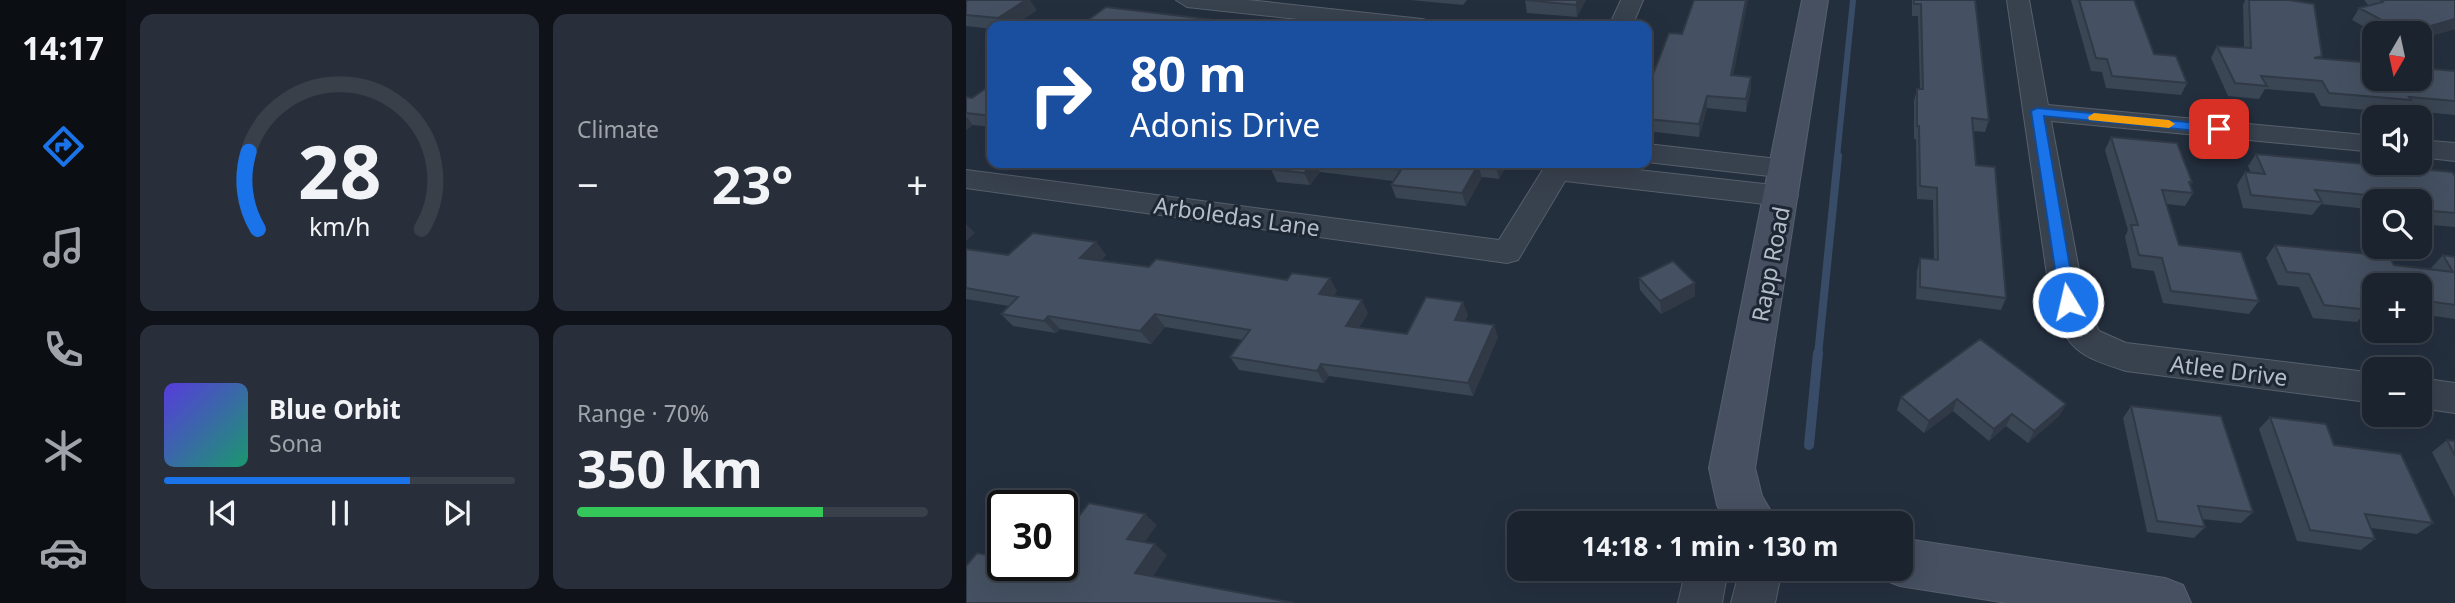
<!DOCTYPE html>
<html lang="en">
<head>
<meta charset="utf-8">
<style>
  body { margin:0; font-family:"Noto Sans",sans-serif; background:#282f3a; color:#f1f3f6; height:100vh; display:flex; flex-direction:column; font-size:26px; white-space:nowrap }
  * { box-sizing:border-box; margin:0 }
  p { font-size:23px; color:#a0a4aa }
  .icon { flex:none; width:38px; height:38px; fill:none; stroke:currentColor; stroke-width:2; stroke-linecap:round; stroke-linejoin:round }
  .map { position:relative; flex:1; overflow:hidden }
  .side { display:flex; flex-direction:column; gap:14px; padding:14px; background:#0f1319; width:840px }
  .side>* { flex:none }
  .hud { position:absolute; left:21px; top:21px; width:665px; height:147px; border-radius:14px; box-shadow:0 7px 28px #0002,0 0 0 2px #39404a; background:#1a4fa0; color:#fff; overflow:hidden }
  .needle { width:46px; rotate:189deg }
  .controls { position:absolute; left:1396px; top:21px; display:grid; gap:14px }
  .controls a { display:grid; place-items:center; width:70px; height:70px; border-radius:14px; background:#1b232e; box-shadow:0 7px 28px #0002,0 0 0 2px #39404a; font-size:35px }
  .speed { position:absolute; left:21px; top:490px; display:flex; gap:14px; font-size:35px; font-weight:700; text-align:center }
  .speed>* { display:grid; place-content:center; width:91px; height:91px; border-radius:50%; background:#1b232e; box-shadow:0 7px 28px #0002,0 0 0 2px #39404a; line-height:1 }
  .speed .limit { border:4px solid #111; border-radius:10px; background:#fff; color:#111 }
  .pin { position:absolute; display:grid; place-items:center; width:60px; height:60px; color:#fff; margin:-30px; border-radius:14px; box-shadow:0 4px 10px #0006 }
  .me { position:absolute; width:77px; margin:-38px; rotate:351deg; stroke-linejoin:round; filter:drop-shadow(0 0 5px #0008) }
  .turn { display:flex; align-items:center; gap:24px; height:147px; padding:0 28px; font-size:32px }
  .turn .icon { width:91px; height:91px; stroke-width:2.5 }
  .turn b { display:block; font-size:49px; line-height:60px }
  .big { font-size:52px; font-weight:700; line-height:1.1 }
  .side .tile { flex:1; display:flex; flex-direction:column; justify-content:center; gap:10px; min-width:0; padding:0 24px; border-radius:14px; background:#282f3a }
  .side .dial { align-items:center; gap:0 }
  .dial svg { height:182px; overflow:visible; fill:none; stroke:#39404a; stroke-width:7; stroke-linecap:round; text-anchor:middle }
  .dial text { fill:#f1f3f6; stroke:none }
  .song { display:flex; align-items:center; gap:21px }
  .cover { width:84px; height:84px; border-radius:10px; background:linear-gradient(135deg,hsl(250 70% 55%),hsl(160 70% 35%)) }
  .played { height:7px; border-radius:4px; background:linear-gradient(90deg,#1a73e8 70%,#39404a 70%) }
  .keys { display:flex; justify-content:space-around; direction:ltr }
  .heat { display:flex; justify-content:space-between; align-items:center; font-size:38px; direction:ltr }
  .charge { height:10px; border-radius:5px; background:linear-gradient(90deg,#34c759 70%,#39404a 0) }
  .side .tiles { flex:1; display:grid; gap:14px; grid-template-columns:repeat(2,1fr) }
  .trip { position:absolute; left:541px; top:511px; width:406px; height:70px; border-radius:14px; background:#1b232e; box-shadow:0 7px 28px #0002,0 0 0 2px #39404a; font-weight:700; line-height:70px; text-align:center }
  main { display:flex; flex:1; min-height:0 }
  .menu { display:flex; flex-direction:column; width:126px; justify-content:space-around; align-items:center; background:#0b0e12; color:#a0a4aa }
  .menu .icon { width:49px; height:49px }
  .menu .active { color:#1a73e8 }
  .menu b { font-size:32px; color:#f1f3f6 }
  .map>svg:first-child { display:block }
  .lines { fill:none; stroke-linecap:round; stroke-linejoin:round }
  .stream-far2 { stroke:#394c67; stroke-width:6 }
  .stream-far1 { stroke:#394c67; stroke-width:8 }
  .stream { stroke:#394c67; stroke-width:10 }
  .street-casing { stroke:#565f6c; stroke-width:2 }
  .secondary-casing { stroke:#565f6c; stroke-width:2 }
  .street { fill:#38414e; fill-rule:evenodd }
  .secondary { fill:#465061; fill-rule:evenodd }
  .wall { fill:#3b4654 }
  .shaded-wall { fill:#303945 }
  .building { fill:#455162; stroke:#303945; stroke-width:2 }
  .route { fill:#1a73e8; stroke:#114b97; stroke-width:2 }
  .slow { fill:#f59e0b }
  .labels { text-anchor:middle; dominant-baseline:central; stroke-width:6; stroke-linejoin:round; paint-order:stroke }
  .street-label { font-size:23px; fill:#b4bcc9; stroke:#1d2633 }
</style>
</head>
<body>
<main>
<nav class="menu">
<b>14:17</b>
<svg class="icon active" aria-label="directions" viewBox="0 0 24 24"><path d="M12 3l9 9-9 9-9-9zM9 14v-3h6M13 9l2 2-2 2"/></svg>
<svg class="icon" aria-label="music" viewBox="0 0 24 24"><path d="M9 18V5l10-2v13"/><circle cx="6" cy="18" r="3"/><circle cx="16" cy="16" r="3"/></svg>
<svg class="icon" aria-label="phone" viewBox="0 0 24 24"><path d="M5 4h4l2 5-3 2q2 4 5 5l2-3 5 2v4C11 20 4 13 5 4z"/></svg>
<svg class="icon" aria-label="climate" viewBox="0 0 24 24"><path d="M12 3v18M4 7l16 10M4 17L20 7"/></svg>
<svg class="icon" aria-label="car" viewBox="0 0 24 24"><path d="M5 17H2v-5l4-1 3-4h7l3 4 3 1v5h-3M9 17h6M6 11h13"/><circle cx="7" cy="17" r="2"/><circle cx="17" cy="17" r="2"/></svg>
</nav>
<section class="side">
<div class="tiles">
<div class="tile dial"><svg viewBox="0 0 100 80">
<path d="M14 69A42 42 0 1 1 86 69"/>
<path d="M14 69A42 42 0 0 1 10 35" stroke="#1a73e8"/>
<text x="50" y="56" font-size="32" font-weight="700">28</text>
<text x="50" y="72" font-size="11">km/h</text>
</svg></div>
<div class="tile"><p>Climate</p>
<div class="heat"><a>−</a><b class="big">23°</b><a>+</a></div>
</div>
<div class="tile">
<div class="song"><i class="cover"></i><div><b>Blue Orbit</b><p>Sona</p></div></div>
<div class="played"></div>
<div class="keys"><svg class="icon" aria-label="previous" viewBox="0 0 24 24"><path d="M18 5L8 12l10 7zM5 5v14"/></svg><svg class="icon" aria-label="pause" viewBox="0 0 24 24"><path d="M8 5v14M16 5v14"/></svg><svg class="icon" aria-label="next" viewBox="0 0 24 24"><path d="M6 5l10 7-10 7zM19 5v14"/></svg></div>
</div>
<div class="tile"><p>Range · 70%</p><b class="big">350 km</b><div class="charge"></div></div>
</div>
</section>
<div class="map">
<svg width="1489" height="603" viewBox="0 0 1489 603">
  <rect width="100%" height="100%" fill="#242f3e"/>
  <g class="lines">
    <path class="stream-far2" d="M871,157l16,-157"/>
    <path class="stream-far1" d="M852,355l20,-199"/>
    <path class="stream" d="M843,445l9,-92"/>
    <g class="street-casing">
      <path id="street" d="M210,0h72l174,19 8,2 4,5h-72l-175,-19z
        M655,0h22l-11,26h-23z
        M1041,0h22l19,105 327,31v16l-324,-31 34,181 14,29 27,12 249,30v30l-249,-32c-47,-15 -59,-21 -75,-69z
        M1454,140l35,3v18l-35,-4z
        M681,144l140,16 10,3 4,6 -4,6 -10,3 -140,-16z
        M581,163h28l208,23 10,3 5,7 -5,7 -10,3 -218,-25 -47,79 -11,3 -541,-75v-18l533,70z
        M1454,378l35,5v30l-35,-5z
        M720,569h42l-6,34h-44z
        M774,569h42l-7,34h-44z"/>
    </g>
    <g class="secondary-casing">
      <path id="secondary" d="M836,0h26l-73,468 7,28 16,27h-52l-9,-18 -8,-37z
        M934,538l265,40 18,7 8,18h-184l-107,-17 -18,-7 -4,-10h22z"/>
    </g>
    <use href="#street" class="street"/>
    <use href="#secondary" class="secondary"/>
  </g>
  <path class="wall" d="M444,0h57l-4,5z
    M559,0h61l-9,17 -50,-4z
    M946,0h63l14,120 -4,12 -12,-1 3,34 30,133 -5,12 -85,-11 1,-28 3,-13 14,1 -1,-59 -16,-1 -1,-60h-2v-38l3,-12h3l-2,-73h-6z
    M1105,0h63l20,54 33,29 -6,12 -75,-7 -4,-16 -11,-1z
    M1279,0h44l31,58 135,13v44l-51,-5 -2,3 -81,-7 -7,-13 -49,-4 -6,10 -31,-3 -17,-38 6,-12 27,2 -1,-43z
    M1398,0h91v29l-35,10v-6h-44l-24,-13 7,-12 10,-2z
    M0,1l71,9 -24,16h-21v3l-26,-3z
    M767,76l18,14 -5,22 -39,-4 -8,29 -52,-6v-41z
    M26,89v38l-19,-2 -7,5v-33l6,1z
    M1145,137l81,45 -2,4 3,7 -8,13 -19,-2 13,41 80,56 -10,13 -86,-11 -9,-32 -22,-3 -7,-31 3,-7 -23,-80z
    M1290,154l199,22v51l-35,-3v-23h-45v18h-2l-6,-10 -46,-5 -9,11 -69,-7 -6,-23 8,-13 6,1 -3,-7z
    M191,163h41l-6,6 -34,-4z
    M269,163h273l-9,16 -17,-2 -16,29 -70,-8 -5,-13 2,-4 -73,-9 -10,13 -33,-3 -6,-13 1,-2z
    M130,242l10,13 -5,5 236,31 -4,5 35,17 -9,15 48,6 61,-19 -3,6 33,16 -25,59 -144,-20 -5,7 -85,-13 -9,-13 13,-17 -78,-13 -14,17 -91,-15 -4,4 -43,-7 -12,-12 8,-8 -43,-7v-50l42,6z
    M1309,245l119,20 38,4 -1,-1 12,-13 12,2v62l-35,-5v-29h-45v25l-7,-1 -11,13 -44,-4 -14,-31 -21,-2 -12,-27z
    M673,278l56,18 -34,18 -21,-24z
    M1014,339l86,65 -7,12 -31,27 -22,-17 -17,15 -36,-30 -29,22 -27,-23 4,-13z
    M1165,406l122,106 -12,11 -39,-4 3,8 -11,11 -47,-6 -24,-114z
    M1304,417l64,28 99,78 -16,11 -46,-6 4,11 -14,11 -64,-9 -38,-112z
    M1481,440l8,1v57l-23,-46z"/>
  <path class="shaded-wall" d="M60,0h4l7,10 -24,16h-9l-6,-8z
    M612,0h8l-9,17 -1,-12z
    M780,0h2l-17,88v-13z
    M1489,19v10l-35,10v-6h-15z
    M785,77v13l-5,22v-13z
    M741,96v12l-8,29v-13z
    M0,116l7,9 -7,5z
    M222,163h10l-6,6z
    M346,163h4l4,9 -10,13 -6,-12z
    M532,163h10l-9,16 -3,-12z
    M512,165l4,12 -16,29 -4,-13z
    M0,224l9,9 -9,8z
    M130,242l10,13 -15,15 -11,-12z
    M364,278l7,13 -11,16 -7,-13z
    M729,283v13l-34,18 -1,-13z
    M396,300l6,13 -16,26 -6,-13z
    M497,302l5,13 -9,18 -4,-13z
    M189,314l10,13 -14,17 -11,-13z
    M82,316l12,13 -4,4 -12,-12z
    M528,325l4,12 -25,59 -5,-13z
    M355,364l8,12 -5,7 -7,-12z
    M991,399l-4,12 -29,22 5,-12z
    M1100,404l-7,12 -31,27 6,-12z
    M1046,414l-6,12 -17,15 5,-12z
    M179,514l12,11 -18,25 -12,-11z
    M189,544l12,11 -19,29 -13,-11z"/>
  <path class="building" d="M2,0h58l-28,18 -32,-3v-14z
    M559,0h53l-2,5z
    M728,0h52l-15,75 20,2 -5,22 -39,-3 -8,28 -52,-5v-29l22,-57 13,1z
    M948,0h61l14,120 -17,-2 4,47 19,2 11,131 -86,-11v-29l18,2 -1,-72 -17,-2 -1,-60h-2v-37h6l-2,-85h-7z
    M1113,0h55l20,54 22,2 11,27 -75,-7 -5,-17 -11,-1z
    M1283,0h40l25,4 8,52 -8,2 61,5v16h45v-11l35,3v30l-46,-4 2,3 -82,-7 -7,-12 -61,-5 6,10 -32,-3 -18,-37 34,2z
    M1415,0h74v19l-49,14 -47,-25 24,-6z
    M140,7l159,19h-185z
    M20,88l6,1v27l-26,-3v-16l6,1z
    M1145,137l66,6 15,39h-3l4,11 -31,-3 17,55 62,7 18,49 -88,-10 -9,-33 -23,-3 -8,-30h7z
    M1290,154l196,18 3,4v37l-35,-3v-9h-40l-3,-5 -62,-6 7,12 -71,-7 -6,-23 20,2z
    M310,163h36l-8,10 -33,-4z
    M374,163h158l-2,4 -18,-2 -16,28 -71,-8 10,-15z
    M67,233l63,9 -16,16 69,9 7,-8 131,21 5,-7 38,5 -11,16 43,6 -16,26 61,8 19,-37 37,5 -8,18 39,5 -26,58 -147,-19 -4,7 -87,-14 20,-27 -95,-16 -15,17 -92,-15 -4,5 -43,-7 17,-17 -52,-9v-39l42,6z
    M1309,245l114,11 5,9 59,7 -10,-17 12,2v48l-35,-5v-15h-45v11l-14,-1 8,15 -45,-5 -15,-31 -22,-2z
    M707,261l22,22 -35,18 -21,-23z
    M1014,339l86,65 -32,27 -22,-17 -18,15 -37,-30 -28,22 -28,-24z
    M1165,406l90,10 32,96 -55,-6 7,21 -48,-6z
    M1304,417l56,7 8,21 67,9 32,69 -68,-9 10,25 -65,-9z
    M1481,440l8,1v15z
    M123,503l56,11 -18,25 28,5 -20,29 159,30h-328v-37l11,-13 26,5v7h59v-27z"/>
  <path class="route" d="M1071,108l182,17 6,4 -6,4 -175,-17 32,186 -8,6 -8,-6 -29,-191z"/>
  <path class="slow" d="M1128,113l75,7 6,4 -6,4 -80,-8 -1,-3z"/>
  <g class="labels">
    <g class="street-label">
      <text transform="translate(271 216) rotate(8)">Arboledas Lane</text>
      <text transform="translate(804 264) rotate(-79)">Rapp Road</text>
      <text transform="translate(1263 370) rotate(7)">Atlee Drive</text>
    </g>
  </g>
</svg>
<div class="controls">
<a><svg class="needle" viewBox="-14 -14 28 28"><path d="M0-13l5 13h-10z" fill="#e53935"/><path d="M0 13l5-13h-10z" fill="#a0a4aa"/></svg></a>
<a><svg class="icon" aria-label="sound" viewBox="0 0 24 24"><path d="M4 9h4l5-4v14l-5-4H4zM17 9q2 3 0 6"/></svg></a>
<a><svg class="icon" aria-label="search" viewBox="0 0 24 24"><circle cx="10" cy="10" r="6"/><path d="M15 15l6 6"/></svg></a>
<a>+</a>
<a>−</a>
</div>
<div class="speed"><div class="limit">30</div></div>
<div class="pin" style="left:1253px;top:129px;background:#d93025"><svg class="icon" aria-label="arrive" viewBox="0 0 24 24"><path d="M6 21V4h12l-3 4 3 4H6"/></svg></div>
<svg class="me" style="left:1102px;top:302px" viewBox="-20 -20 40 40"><circle r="17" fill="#1a73e8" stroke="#fff" stroke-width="3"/><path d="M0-11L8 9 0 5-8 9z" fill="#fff"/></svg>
<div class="trip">14:18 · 1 min · 130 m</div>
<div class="hud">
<div class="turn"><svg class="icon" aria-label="right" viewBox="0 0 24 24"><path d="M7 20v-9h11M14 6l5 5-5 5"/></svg><div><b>80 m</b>Adonis Drive</div></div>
</div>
</div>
</main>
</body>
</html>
